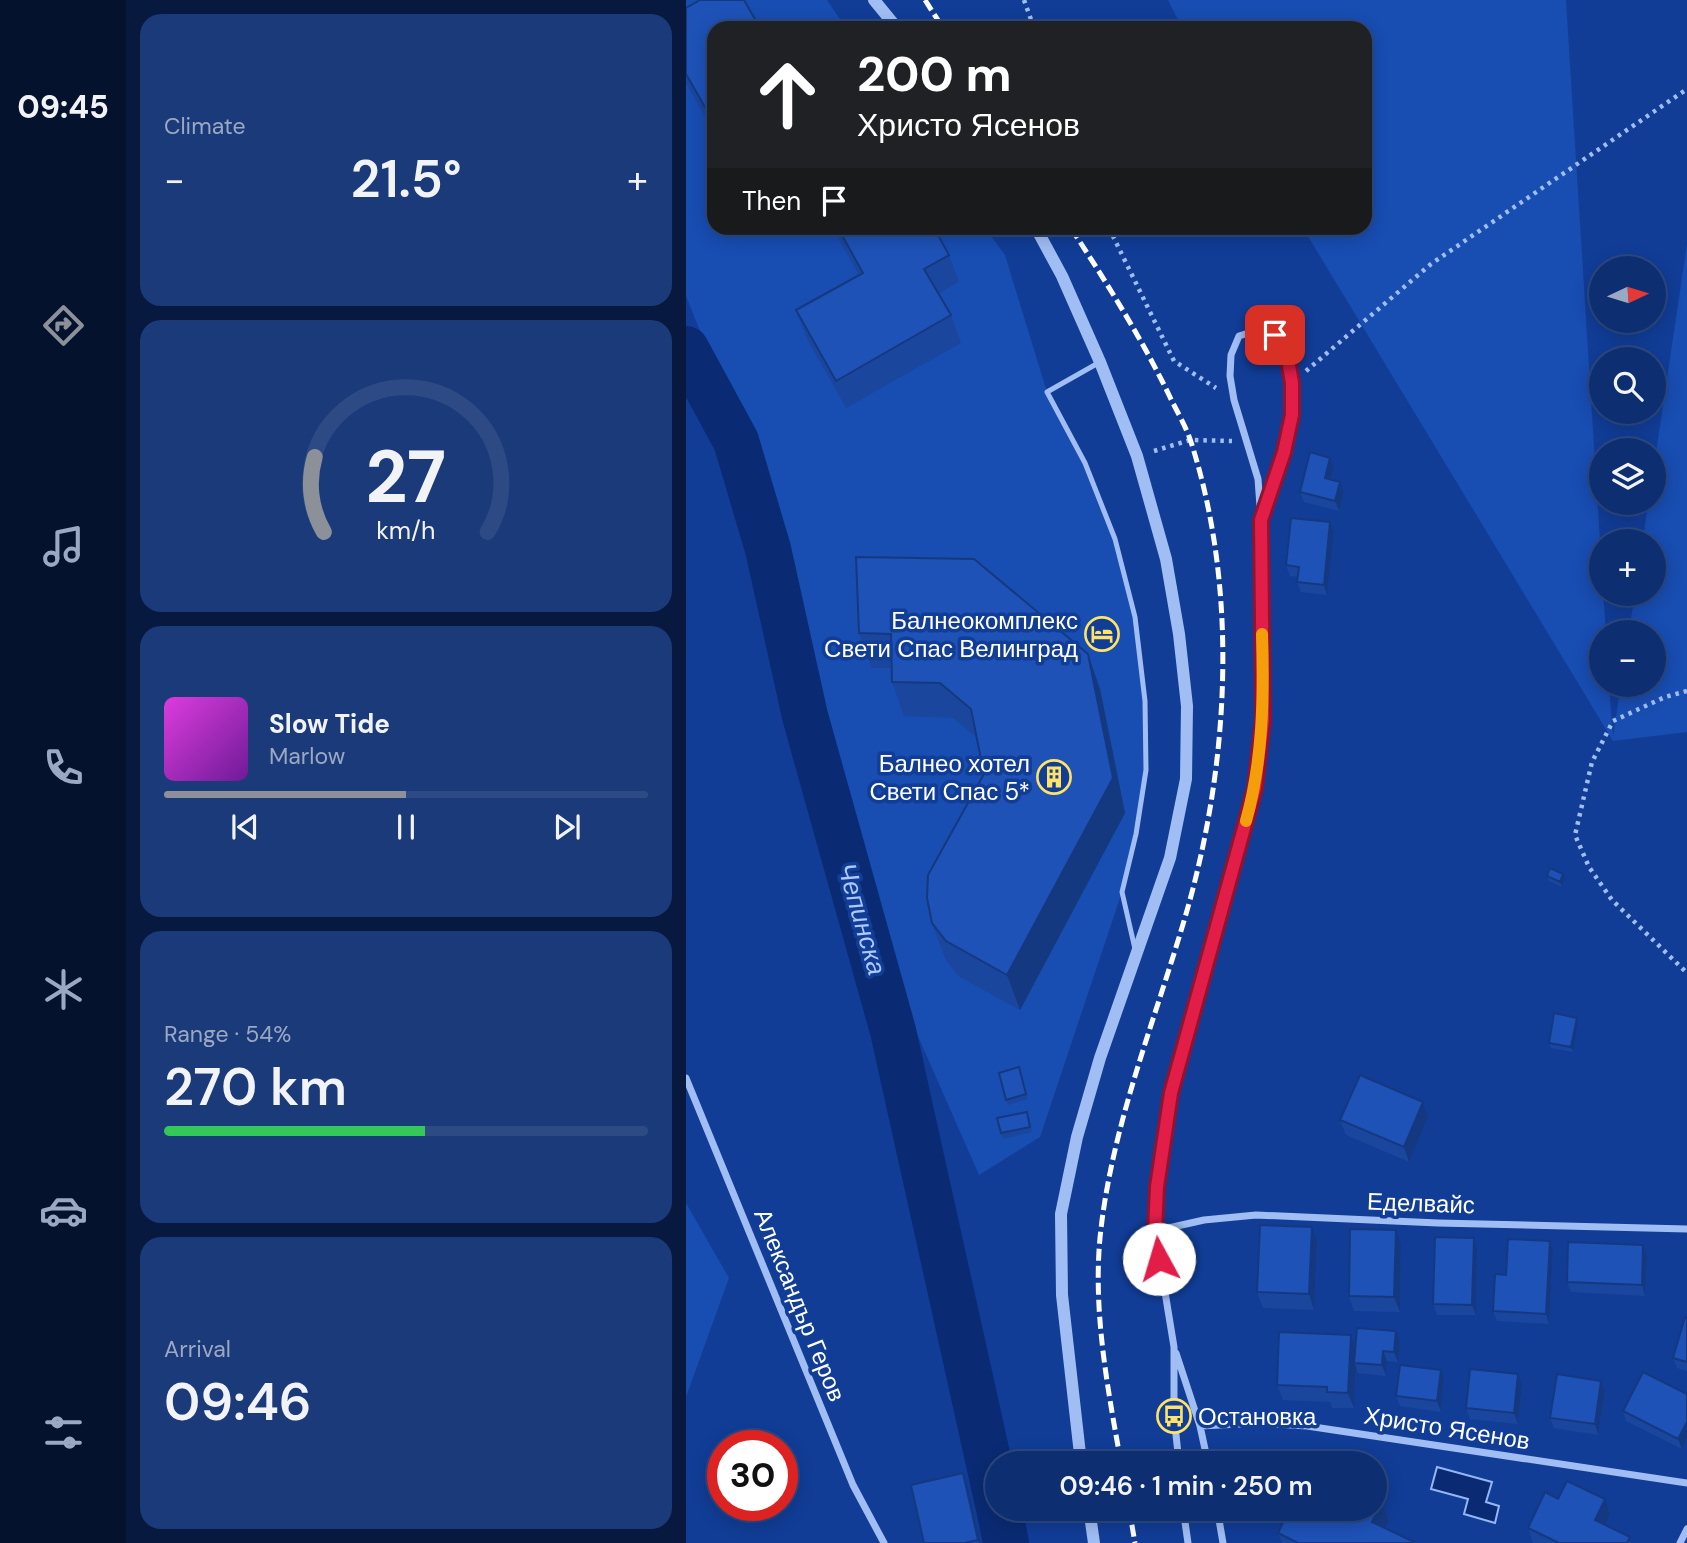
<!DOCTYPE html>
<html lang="en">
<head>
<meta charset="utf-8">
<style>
  body { margin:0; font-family:"DM Sans",sans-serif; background:#1b3a79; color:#f1f3f6; height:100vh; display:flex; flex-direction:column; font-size:26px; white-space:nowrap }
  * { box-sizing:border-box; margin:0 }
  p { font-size:23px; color:#9aa8c3 }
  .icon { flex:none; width:38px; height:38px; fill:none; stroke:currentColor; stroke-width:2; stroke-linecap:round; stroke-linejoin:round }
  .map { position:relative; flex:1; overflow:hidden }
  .sheet { display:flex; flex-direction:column; gap:14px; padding:14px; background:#07193e; width:560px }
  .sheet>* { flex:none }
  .guide { position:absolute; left:21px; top:21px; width:665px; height:214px; border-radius:21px; box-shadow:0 4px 18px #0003,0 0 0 2px #2d4a84; background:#202124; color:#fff; overflow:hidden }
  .needle { width:46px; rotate:86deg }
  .controls { position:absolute; left:903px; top:256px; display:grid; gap:14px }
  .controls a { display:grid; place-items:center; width:77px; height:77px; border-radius:50%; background:#0d2e71; box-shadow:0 4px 18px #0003,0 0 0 2px #2d4a84; font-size:35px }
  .speed { position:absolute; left:21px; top:1430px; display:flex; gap:14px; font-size:35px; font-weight:700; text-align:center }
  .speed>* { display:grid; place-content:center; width:91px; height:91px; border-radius:50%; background:#0d2e71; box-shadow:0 4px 18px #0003,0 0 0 2px #2d4a84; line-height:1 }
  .speed .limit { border:10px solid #d22; background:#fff; color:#111 }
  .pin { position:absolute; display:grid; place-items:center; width:60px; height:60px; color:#fff; margin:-30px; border-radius:14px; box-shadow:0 4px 10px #0006 }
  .me { position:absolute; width:77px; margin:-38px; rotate:354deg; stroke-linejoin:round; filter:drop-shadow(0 0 5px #0008) }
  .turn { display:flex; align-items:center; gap:24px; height:147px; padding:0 35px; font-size:32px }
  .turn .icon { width:91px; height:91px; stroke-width:2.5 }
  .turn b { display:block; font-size:49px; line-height:60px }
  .then { display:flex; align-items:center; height:66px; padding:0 35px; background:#0003; gap:14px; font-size:26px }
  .big { font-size:52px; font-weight:600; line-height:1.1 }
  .sheet .widget { flex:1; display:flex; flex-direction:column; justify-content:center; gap:10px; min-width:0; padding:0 24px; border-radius:21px; background:#1b3a79 }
  .sheet .dial { align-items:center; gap:0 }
  .dial svg { height:182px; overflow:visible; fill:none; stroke:#2d4a84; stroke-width:7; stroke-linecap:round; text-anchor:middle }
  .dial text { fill:#f1f3f6; stroke:none }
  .song { display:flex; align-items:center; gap:21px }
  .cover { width:84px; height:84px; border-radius:10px; background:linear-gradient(135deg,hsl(300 70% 55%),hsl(280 70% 35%)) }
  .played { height:7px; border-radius:4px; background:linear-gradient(90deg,#8c9099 50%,#2d4a84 50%) }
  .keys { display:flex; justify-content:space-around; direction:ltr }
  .heat { display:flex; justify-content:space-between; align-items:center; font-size:38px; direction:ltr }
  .charge { height:10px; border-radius:5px; background:linear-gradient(90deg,#34c759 54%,#2d4a84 0) }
  .trip { position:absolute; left:299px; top:1451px; width:402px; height:70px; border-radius:35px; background:#0d2e71; box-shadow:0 4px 18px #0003,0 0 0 2px #2d4a84; font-weight:600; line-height:70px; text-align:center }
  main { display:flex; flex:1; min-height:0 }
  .tabs { display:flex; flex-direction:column; width:126px; justify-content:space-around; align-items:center; background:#05122d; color:#9aa8c3 }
  .tabs .icon { width:49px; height:49px }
  .tabs .current { color:#8c9099 }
  .tabs b { font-size:32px; color:#f1f3f6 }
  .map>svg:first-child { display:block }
  .green { fill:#184db2 }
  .water { fill:#0a2b73; stroke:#93b6f7; stroke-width:2 }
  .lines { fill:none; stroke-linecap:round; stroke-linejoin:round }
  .river { stroke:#0a2b73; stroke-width:46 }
  .path { stroke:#a1bef4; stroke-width:4.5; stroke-dasharray:3.5 5; stroke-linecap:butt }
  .service { stroke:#a1bef4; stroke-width:5 }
  .minor { stroke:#a1bef4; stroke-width:7 }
  .tertiary { stroke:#a1bef4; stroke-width:12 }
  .rail { stroke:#fff; stroke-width:5; stroke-dasharray:12 5; stroke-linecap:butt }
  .wall { fill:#1a479d }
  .shaded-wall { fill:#153980 }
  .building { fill:#1e52b7; stroke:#153980; stroke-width:2 }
  .route-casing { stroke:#92132f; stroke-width:18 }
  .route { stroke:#e11d48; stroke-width:12 }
  .slow { stroke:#f59e0b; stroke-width:12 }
  .labels { text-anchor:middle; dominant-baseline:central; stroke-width:7; stroke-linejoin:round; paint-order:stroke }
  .poi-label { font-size:24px; fill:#fff; stroke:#113d97; text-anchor:end }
  .street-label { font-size:24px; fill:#fff; stroke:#113d97 }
  .water-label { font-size:26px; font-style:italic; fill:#adc8fb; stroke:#113d97 }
</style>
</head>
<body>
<main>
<nav class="tabs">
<b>09:45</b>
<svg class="icon current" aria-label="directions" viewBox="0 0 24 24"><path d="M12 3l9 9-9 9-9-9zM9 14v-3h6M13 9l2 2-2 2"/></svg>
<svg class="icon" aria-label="music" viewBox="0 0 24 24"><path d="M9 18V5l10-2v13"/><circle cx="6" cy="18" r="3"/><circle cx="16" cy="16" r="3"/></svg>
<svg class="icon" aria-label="phone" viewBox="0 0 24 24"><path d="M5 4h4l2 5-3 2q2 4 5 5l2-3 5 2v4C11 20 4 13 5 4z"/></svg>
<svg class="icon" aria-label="climate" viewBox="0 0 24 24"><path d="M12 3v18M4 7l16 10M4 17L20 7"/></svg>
<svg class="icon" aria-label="car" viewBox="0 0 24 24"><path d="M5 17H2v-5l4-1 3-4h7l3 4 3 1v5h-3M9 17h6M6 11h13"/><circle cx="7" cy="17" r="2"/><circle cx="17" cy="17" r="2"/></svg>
<svg class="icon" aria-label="filters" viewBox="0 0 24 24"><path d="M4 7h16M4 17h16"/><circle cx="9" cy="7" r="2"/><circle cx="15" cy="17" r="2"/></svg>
</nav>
<section class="sheet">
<div class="widget"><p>Climate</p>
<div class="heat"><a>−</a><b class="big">21.5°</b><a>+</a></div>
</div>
<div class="widget dial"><svg viewBox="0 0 100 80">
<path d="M14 69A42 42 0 1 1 86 69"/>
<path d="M14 69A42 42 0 0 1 10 36" stroke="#8c9099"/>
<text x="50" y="56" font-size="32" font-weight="700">27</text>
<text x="50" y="72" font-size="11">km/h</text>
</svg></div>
<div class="widget">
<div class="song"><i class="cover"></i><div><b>Slow Tide</b><p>Marlow</p></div></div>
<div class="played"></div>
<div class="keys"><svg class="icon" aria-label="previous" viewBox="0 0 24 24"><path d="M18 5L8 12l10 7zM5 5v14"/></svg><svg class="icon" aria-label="pause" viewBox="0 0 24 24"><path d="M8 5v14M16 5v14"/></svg><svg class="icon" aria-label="next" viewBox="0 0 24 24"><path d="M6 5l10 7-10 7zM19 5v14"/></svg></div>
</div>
<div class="widget"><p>Range · 54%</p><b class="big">270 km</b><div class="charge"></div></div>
<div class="widget"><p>Arrival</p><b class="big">09:46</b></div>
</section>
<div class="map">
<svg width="1001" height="1543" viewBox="0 0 1001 1543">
  <rect width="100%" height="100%" fill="#113d97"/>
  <path class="green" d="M0,0h141l19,28h-132v200h271l20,27 42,137 38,71 30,76 20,78 10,84 1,69 -24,122 -82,245 -61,38 -91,-207 -90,-319 -21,-102 -36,-113 -55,-138z
    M482,0h398l35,558v35h2l3,39h-5v52h8l4,53 8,-53h33v-52h-25l6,-39h19v-52h-11l5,-39h6v-36l33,-222v488l-74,9 -310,-513h62v-200h-183z
    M0,1203l43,75 -43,119z"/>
  <path class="water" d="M751,1467l55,15 -6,20 13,4 -4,17 -31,-9 4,-15 -37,-10z"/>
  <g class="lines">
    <path class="river" d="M0,349l50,92 32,108 37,167 88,315 105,473
      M313,1508l7,35"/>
    <path class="path" d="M338,0l10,28
      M423,228l65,133 42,27
      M620,371l125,-107 256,-175
      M468,451l36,-11 42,1
      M1001,691l-22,6 -52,24 -21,41 -17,73 14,32 23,33 75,73"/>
    <path class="service" d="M414,362l-53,30 38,71 30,76 20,78 10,84 1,69 -10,64 -14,58 13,57"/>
    <path class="minor" d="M0,1078l167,407 31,58
      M469,1231l49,-11 52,-5 182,8 249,6
      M490,1353l24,73 8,37
      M514,1426l60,-3 47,3 380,57
      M493,1463l-5,-47v-69l-19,-116 2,-44 5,-45 9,-49 84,-305 8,-68 -2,-200 -3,-41 -24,-79 -4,-24 1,-21 8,-19 19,-6 17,5c4,6 9,12 12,19 20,49 -10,119 -26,166
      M497,1508l5,35
      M531,1508l6,35
      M994,1543l7,-14"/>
    <path class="tertiary" d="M188,0l23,28
      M350,228l26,48 38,86 37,94 29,103 13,75 8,72 -1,73 -16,79 -70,200 -23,79 -16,77 1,81 19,168
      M403,1508l5,35"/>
    <path class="rail" d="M239,0l18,28
      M385,228c35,54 70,109 98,167 7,15 17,31 22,47 48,149 38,323 -5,472 -31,107 -75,213 -86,324 -7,75 8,152 21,225
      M443,1508l6,35"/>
  </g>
  <path class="wall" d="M0,8l28,20v105l-28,-50z
    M146,228h102l15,27 10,27 -21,12 13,21 10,28 -115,65 -40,-71 -10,-27 63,-35z
    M644,458l4,10 -3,11 9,3 4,10 -5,19 -35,-9 -4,-10z
    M644,522l4,10 -7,63 -26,-3 -4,-10 1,-5 -8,-1 -4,-11z
    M170,557l244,132 25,124 -105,197 -62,-34 -13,-18 -13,-35 52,-149 -7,-36 -24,-20 -49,-2 -12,-34 -1,-14h-19l-13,-35z
    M861,876l18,3 -3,8 -13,-6z
    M891,1018l1,5 -5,29 -22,-4 -2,-5z
    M333,1067l9,32 -20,6 -2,-5z
    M737,1102l5,15 -19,45 -63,-27 -6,-15z
    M343,1117l3,15 -29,7 -2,-6z
    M788,1238l3,11 -1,66h-39l-4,-11z
    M864,1241l3,11 -4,72 -52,-3 -4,-10 13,-36z
    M631,1242l-3,68 -51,-2 -6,-16z
    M715,1245l-1,67 -46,-1 -5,-15z
    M957,1245l4,10 -2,41 -74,-4 -4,-10z
    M1001,1318v53l-10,-3 -4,-10z
    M710,1331l4,11 -2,20 -11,-1 -1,15 -28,-3 -2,-6 -2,41h-22l-2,-6 -47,-2 -6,-15 74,-50 4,13z
    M758,1380l-3,32 -41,-6 -4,-10z
    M915,1381l4,11 -7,43 -44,-7 -4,-10z
    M836,1385l-4,39 -48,-5 -4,-11z
    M1001,1394v45l-5,10 -56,-28 -3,-10z
    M282,1488l13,55h-57z
    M872,1499h47l5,15 -5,11 27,18h-99l-5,-15z
    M696,1501l7,20 -3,7 30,15h-134l-4,-10z"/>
  <path class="shaded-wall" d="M644,458l4,10 -6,20 -3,-10z
    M654,482l4,10 -5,19 -4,-10z
    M644,522l4,10 -7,63 -3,-10z
    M402,654l12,35 25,124 -105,197 -13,-35z
    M877,874l2,5 -3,8 -2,-5z
    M891,1018l1,5 -5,29 -2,-5z
    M737,1102l5,15 -19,45 -5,-15z
    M626,1227l5,15 -3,68 -5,-16z
    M710,1230l5,15 -1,67 -6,-15z
    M788,1238l3,11 -1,66 -4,-10z
    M864,1241l3,11 -4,72 -3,-10z
    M957,1245l4,10 -2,41 -3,-11z
    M710,1331l4,11 -2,20 -4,-10z
    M665,1335l5,15 -2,13 2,4 -2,41 -6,-15z
    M697,1351l4,10 -1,15 -4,-11z
    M755,1370l3,10 -3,32 -4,-11z
    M832,1374l4,11 -4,39 -4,-11z
    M915,1381l4,11 -7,43 -3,-11z
    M1001,1422v17l-5,10 -4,-10z
    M277,1473l5,15 13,55h-2l-1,-3z
    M919,1499l5,15 -9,21 -6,-15z
    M696,1501l7,20 -10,20 -7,-19z"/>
  <path class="building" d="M14,0h44l16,28h-46v95l-28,-49v-66z
    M152,228h96l15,27 -25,14 27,46 -115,66 -40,-71 67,-37z
    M624,452l20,6 -5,20 15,4 -5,19 -35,-9z
    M605,518l39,4 -6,63 -27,-3 2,-15 -13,-2z
    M170,557l118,2 114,95 25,124 -106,197 -61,-34 -14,-18 -5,-25 1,-23 56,-101 -13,-65 -31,-26 -48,-1 -1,-48 -32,-1z
    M864,868l13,6 -3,8 -13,-6z
    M868,1013l23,5 -6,29 -22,-4z
    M333,1067l7,27 -20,6 -7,-27z
    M674,1075l63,27 -19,45 -64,-27z
    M341,1112l3,15 -29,6 -4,-15z
    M574,1225l52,2 -3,67 -52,-2z
    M664,1229l46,1 -2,67 -45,-1z
    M749,1237l39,1 -2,67 -39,-1z
    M822,1239l42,2 -4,73 -53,-3 2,-37 11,1z
    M882,1242l75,3 -1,40 -75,-3z
    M999,1317l2,1v44l-14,-4z
    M671,1328l39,3 -2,21 -11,-1 -1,14 -28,-2z
    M593,1332l72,3 -3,58 -21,-1v-5l-50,-2z
    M714,1365l41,5 -4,31 -41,-5z
    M784,1369l48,5 -4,39 -48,-5z
    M957,1372l44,22v28l-9,17 -55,-28z
    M871,1374l44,7 -6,43 -45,-6z
    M277,1473l15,67 -14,3h-40l-13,-58z
    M881,1481l38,18 -10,21 35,17 -3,6h-68l-31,-15 17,-36 13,7z
    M690,1498l6,3 -10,21 44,21h-118l-20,-10 12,-25h86z"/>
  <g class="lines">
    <g class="route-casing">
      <path id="route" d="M473,1259l-4,-28 2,-44 14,-94 84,-305 8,-68 -2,-200 23,-68 8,-37v-32l-5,-29 -12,-19"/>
    </g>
    <use href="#route" class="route"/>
    <path class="slow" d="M560,821c17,-61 18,-124 16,-187"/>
  </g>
  <defs>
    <g id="hotel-ring" transform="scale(1.75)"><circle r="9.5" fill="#113d97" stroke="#ffe364" stroke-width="1.5"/><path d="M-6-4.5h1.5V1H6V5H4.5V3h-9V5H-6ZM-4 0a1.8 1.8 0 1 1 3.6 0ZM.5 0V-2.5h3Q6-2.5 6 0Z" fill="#ffe364"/></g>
    <g id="building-ring" transform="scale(1.75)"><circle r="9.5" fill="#113d97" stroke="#ffe364" stroke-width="1.5"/><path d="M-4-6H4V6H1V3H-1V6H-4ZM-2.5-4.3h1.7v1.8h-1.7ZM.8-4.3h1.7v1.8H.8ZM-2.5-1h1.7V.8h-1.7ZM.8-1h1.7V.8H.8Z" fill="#ffe364"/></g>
    <g id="bus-ring" transform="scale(1.75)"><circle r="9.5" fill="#113d97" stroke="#ffe364" stroke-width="1.5"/><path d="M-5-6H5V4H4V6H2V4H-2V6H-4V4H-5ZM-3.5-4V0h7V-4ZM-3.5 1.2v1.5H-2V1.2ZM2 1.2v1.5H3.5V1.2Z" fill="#ffe364"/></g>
  </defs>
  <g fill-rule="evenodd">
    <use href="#hotel-ring" x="416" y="634"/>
    <use href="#building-ring" x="368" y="777"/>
    <use href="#bus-ring" x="488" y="1416"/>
  </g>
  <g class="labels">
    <g class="poi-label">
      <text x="392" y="620">Балнеокомплекс<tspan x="392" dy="28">Свети Спас Велинград</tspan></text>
      <text x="344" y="763">Балнео хотел<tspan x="344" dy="28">Свети Спас 5*</tspan></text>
      <text x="512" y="1416" text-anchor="start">Остановка</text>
    </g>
    <g class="street-label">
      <text transform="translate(735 1203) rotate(2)">Еделвайс</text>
      <text transform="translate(114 1305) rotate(68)">Александър Геров</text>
      <text transform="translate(761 1428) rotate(9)">Христо Ясенов</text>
    </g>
    <g class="water-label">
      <text transform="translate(176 919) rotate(74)">Чепинска</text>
    </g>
  </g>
</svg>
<div class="controls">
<a><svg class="needle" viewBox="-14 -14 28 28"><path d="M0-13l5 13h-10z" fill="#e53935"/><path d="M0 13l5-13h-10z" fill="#9aa8c3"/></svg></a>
<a><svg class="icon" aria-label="search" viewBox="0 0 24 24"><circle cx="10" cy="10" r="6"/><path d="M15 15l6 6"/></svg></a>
<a><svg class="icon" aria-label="layers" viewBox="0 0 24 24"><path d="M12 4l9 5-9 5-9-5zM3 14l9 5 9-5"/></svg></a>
<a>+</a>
<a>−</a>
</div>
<div class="speed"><div class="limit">30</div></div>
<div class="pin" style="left:589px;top:335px;background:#d93025"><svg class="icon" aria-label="arrive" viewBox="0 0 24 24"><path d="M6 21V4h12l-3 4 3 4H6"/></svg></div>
<svg class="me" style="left:473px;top:1259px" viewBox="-20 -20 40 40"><circle r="19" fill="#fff"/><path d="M0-13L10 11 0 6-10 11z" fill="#e11d48"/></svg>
<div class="trip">09:46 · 1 min · 250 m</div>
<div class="guide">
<div class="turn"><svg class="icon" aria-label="ahead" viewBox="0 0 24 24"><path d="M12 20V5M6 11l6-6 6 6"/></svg><div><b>200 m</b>Христо Ясенов</div></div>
<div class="then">Then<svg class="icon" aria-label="arrive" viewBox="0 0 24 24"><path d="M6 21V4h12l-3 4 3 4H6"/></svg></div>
</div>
</div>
</main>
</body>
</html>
